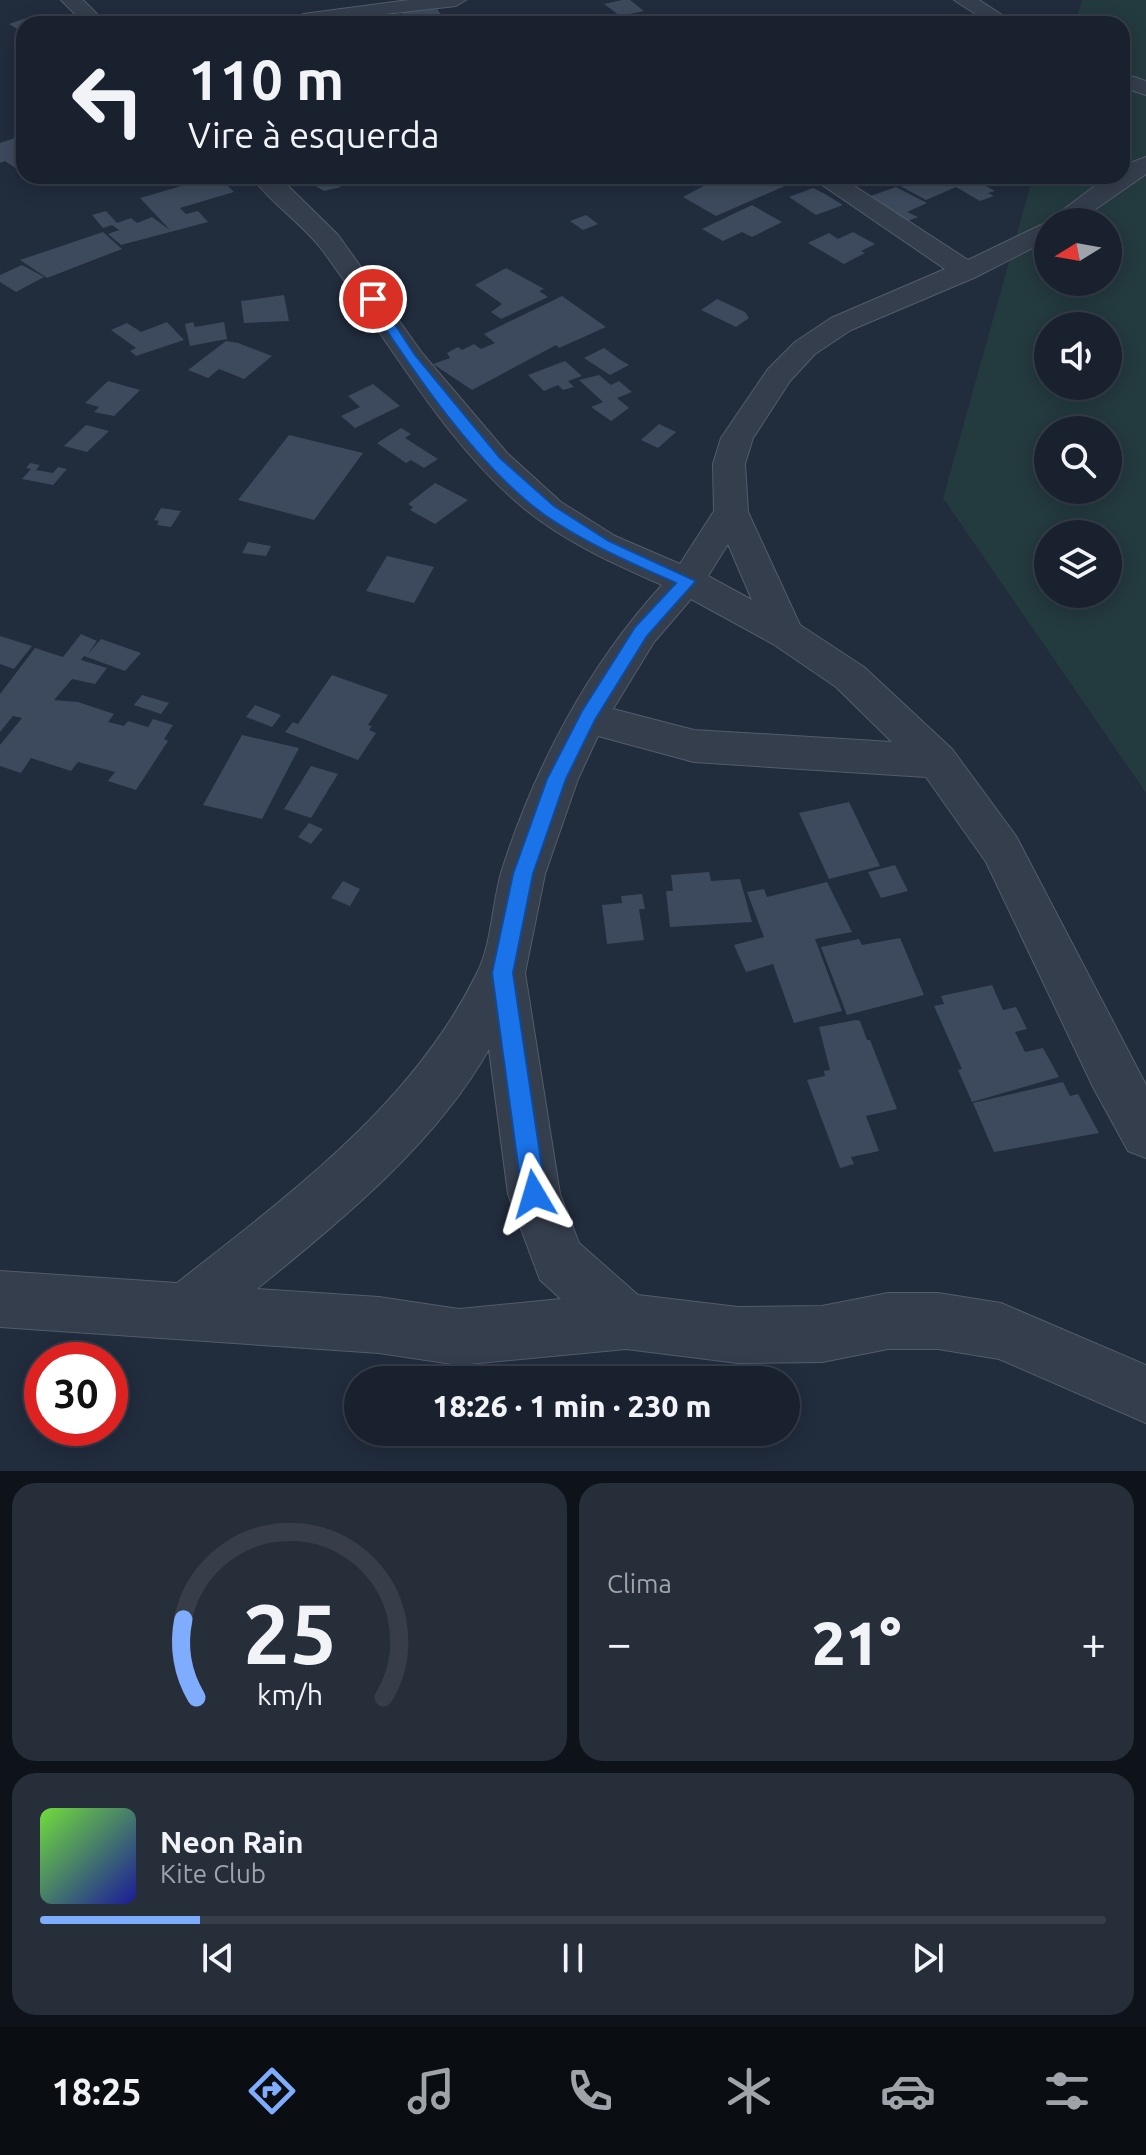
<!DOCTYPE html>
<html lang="pt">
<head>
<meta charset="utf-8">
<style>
  body { margin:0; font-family:Ubuntu,sans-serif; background:#262e3a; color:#f1f3f6; height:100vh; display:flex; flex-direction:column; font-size:30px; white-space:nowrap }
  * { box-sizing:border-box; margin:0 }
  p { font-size:26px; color:#9fa3aa }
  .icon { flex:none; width:44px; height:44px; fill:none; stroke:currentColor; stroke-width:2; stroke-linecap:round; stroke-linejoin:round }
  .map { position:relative; height:1471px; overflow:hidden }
  .details { display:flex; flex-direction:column; gap:12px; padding:12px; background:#0e1219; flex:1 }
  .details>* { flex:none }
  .hud { position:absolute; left:16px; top:16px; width:1114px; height:168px; border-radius:24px; box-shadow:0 4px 20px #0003,0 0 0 2px #373e4a; background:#19212e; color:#f1f3f6; overflow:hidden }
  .needle { width:52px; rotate:259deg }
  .buttons { position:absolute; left:1034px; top:208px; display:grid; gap:16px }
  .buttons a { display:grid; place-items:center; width:88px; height:88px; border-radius:50%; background:#19212e; box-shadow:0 4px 20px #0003,0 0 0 2px #373e4a; font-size:40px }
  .speed { position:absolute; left:24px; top:1342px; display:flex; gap:16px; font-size:40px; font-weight:700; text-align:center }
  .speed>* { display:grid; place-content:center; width:104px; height:104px; border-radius:50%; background:#19212e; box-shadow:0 4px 20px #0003,0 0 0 2px #373e4a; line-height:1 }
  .speed .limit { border:12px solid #d22; background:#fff; color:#111 }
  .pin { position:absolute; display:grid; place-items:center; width:68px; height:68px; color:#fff; margin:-34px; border:4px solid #fff; border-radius:50%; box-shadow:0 2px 8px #0007 }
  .me { position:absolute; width:88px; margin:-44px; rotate:353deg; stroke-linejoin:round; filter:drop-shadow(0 0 6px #0008) }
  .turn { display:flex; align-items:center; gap:28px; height:168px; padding:0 40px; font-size:36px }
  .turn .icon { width:104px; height:104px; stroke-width:2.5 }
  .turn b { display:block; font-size:56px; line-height:68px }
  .big { font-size:60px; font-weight:800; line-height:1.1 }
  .details .tile { flex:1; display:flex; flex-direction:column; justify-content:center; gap:12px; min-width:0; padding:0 28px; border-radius:24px; background:#262e3a }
  .details .dial { align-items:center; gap:0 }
  .dial svg { height:208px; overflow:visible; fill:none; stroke:#373e4a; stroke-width:7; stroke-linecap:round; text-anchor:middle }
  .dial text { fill:#f1f3f6; stroke:none }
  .song { display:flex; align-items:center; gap:24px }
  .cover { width:96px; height:96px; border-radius:12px; background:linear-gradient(135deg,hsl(100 70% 55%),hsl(240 70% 35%)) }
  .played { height:8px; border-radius:4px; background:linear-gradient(90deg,#80acfe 15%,#373e4a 15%) }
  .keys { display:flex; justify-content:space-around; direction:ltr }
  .heat { display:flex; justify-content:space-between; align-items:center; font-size:44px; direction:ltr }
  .details .tiles { flex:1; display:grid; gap:12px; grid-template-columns:1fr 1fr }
  .tile:last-child { grid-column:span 2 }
  .trip { position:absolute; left:344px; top:1366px; width:456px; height:80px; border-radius:40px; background:#19212e; box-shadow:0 4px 20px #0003,0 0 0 2px #373e4a; font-weight:800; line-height:80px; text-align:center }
  .tabs { display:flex; height:128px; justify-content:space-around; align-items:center; background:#0a0d12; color:#9fa3aa }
  .tabs .icon { width:56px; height:56px }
  .tabs .current { color:#80acfe }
  .tabs b { font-size:36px; color:#f1f3f6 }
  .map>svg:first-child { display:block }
  .green { fill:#233a3e; fill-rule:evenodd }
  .building { fill:#3d4a5d }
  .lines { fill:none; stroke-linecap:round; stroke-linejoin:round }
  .minor-casing { stroke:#535c6b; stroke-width:2 }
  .minor { fill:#353e4d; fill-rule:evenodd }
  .route { fill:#1a73e8; stroke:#114b97; stroke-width:2 }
</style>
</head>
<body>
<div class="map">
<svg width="1146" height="1471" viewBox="0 0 1146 1471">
  <rect width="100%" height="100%" fill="#212c3d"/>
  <path class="green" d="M1082,0h64v793l-203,-295 90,-322h89v-152h-47zM1048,222h60v60h-60zM1048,326h60v60h-60zM1048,430h60v60h-60zM1048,534h60v60h-60z"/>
  <path class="building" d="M622,0h8l14,11 -24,5 -16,-12z
    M434,4l8,12 -35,5 -9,-13z
    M32,16l12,8h-20v9l-15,-9z
    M15,138l9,7v29l-19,-13 -5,2v-20z
    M216,176l29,1 -20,6 9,9 -54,16 6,6 12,-3 10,11 -87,23 -13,-11 11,-4 -7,-5 -9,3 -11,-13 14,-4 11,12 14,-5 6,5 15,-6 18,13 -30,-32z
    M322,176h35l-21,5 -3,1 8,5 -17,4 -15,-9z
    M722,176h64l-8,4 9,5 -71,31 -33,-19z
    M929,176h82l-25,10 9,5 -7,2 6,3 -14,5 -24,-14 -30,13 -26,-14z
    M896,187l31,16 -20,9 11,5 -15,6 -38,-25z
    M813,188l12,6 18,11 -27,10 -27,-18z
    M752,205l30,17 -30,15 -10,-5 -19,9 -21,-12z
    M586,215l12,9 -15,6 -13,-9z
    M103,232l19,17 -75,29 -27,-18z
    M853,232l22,12 -14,7 4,2 -21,11 -36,-21 21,-10 9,6z
    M22,265l22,12 -28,15 -16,-10v-7z
    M506,268l38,21 -5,2 9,6 -47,22 -10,-7 11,-8 -27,-19z
    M284,295l5,26 -45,2 -3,-22z
    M562,296l44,31 -47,21 -3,-3 -84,45 -39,-26 17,-6 -3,-5 11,-6 4,3 12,-6 7,5 14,-6 -11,-9z
    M717,299l28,13 4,6 -13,9 -35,-17z
    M167,322l17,18 -48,16 -6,-5 6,-3 -25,-18 16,-7 14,9z
    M193,322l2,5 29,-5 3,17 -37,7 -5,-22z
    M226,341l12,2 34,13 -28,23 -25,-10 -11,9 -20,-8z
    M604,348l15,11 10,6 -19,10 -26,-17z
    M565,361l17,15 -14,5 6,6 -11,3 -5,-5 -14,6 -16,-16z
    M599,375l12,10 8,-4 13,11 -15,6 12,10 -18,13 -20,-14 12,-5 -24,-22z
    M108,381l32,9 -26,26 -20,-4 5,-5 -14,-4z
    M373,384l27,22 -45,22 -14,-12 19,-9 -12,-11z
    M659,424l17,8 -18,16 -17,-8z
    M86,425l23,6 -22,21 -23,-6z
    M401,428l10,6 -6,4 33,21 -14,9 -13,-8 -5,3 -29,-20z
    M289,435l74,18 -49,67 -76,-20z
    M30,463l10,2 -4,5 17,3 5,-6 9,2 -14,16 -31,-6 9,-10 -5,-1z
    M435,483l33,17 -33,24 -25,-14 3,-3 -5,-3z
    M161,508l20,3 -10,16 -14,-2 2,-4 -5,-1z
    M248,542l23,4 -5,10 -24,-3z
    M387,556l47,11 -20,36 -48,-12z
    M81,634l16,7 -10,14 14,-16 40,14 -16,18 -41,-15 -3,4 26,8 -12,16 -23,-5 -18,21 24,2 36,12 -6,8 16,4 4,-5 20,6 5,-8 20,6 -9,14 4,2 -32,49 -28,-9 7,-9 -37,-10 -7,9 -40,-13 -10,15 -21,-7v-21l22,-27 -9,-2 -13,16v-38l35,-46 28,9z
    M0,636l32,10 -18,23 -14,-5z
    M332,675l56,20 -20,30 4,1 -3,4 7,3 -18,27 -73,-28 8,-10 5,2z
    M142,695l27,8 -8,11 -27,-9z
    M255,705l26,10 -9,12 -26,-10z
    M242,735l57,13 -37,71 -59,-14z
    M311,766l27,8 -27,44 -27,-9z
    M849,802l31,64 -51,13 -30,-66z
    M309,823l14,6 -12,15 -13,-7z
    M895,865l13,26 -27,7 -13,-26z
    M709,872l2,9 29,-2 12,43 -82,5 -4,-36h7l-2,-16z
    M343,881l17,8 -10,17 -19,-8z
    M827,882l25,50 -37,7 27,72 -48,12 -21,-59 -27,8 -12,-27 30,-8 -17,-45 17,-3 3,8z
    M642,894l3,15h-6l5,31 -37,4 -5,-39 20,-2 -1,-7z
    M900,938l24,57 -77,20 -26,-68 38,-8 3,6z
    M992,985l11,25 13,-3 11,22 -12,3 10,20 18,-4 16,29 -87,25 -14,-32 4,-1 -28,-63 10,-2 -3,-8z
    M856,1020l4,1 7,19h3l27,69 -31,7 13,35 -28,6 3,7 -14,4 -33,-88 18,-4 -1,-5 6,-1 -11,-43z
    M1063,1082l7,14 8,-2 21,39 -105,19 -21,-49z"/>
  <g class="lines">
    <g class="minor-casing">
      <path id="minor" d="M61,0h22l24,24h-22z
        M409,0h57l-10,6 -161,18 -2,-4 10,-6z
        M954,0h25l37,24h-25z
        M1122,73l24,8v14l-24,-8z
        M1146,157v17l-69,48h-29v18l-72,37 -125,53 -36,24 -25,27 -37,57 -8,26 3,48 52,113 64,42 88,82 64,87 130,249v73l-18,-7 -35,-64 -107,-225 -60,-85 -232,-15 -96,-26 -20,43 -33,95 -20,99 35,221 19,49 59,52 100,12 84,-1 66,-13h50l63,10 145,62v58l-147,-64 -61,-10h-50l-66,13 -84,1 -112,-14 -167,16 -80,-12 -379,-26v-56l177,12c112,-88 236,-179 300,-310 15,-30 15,-68 24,-100 33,-105 87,-207 161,-288 -43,-19 -84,-37 -123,-65 -89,-65 -151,-182 -216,-269 -21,-28 -52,-47 -72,-75h27l60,59 84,118 85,100 54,49 54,34 65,28 34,-53 -1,-47 8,-26 47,-69 27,-27 36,-24 114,-49 -136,-93h30l129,84 79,-38 61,-46h14v-10zM728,544l24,56 -44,-24zM691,599l82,45 63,43 56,55 -198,-12 -81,-21 41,-67zM489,1049l19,145 32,86 21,19 -102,10 -80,-12 -122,-8c84,-69 178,-144 232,-240z"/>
    </g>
    <use href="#minor" class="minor"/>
  </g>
  <path class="route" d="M368,297h9l38,58 85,103 54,48 55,35 87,40 -49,55 -52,84 -29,59 -33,95 -20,99 33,221 -3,8 -9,3 -8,-3 -4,-8 -30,-221 21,-99 34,-95 35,-68 53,-84 41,-44c-45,-20 -89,-39 -130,-67 -69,-49 -134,-146 -180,-217z"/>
</svg>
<div class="buttons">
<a><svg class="needle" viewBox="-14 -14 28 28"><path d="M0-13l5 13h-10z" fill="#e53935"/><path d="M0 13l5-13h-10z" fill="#9fa3aa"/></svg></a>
<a><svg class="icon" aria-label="sound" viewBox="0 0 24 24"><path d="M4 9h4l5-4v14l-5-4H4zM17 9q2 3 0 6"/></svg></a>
<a><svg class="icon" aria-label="search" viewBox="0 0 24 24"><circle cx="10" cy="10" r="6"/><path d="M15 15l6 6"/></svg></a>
<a><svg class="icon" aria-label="layers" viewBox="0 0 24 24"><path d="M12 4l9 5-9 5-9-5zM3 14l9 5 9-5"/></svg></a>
</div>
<div class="speed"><div class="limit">30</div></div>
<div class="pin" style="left:373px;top:299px;background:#d93025"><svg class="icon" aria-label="arrive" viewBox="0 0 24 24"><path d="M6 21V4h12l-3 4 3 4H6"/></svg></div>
<svg class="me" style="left:534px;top:1194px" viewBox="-20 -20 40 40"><path d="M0-17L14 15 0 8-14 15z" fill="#1a73e8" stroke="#fff" stroke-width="4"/></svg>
<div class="trip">18:26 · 1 min · 230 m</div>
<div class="hud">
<div class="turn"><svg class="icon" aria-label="left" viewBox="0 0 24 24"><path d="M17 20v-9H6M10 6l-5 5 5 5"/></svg><div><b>110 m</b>Vire à esquerda</div></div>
</div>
</div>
<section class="details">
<div class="tiles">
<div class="tile dial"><svg viewBox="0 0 100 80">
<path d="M14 69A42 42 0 1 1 86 69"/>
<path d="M14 69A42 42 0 0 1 9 39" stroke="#80acfe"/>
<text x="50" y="56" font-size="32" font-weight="700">25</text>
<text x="50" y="72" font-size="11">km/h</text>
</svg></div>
<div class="tile"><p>Clima</p>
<div class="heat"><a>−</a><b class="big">21°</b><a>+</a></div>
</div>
<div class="tile">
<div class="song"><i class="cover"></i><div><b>Neon Rain</b><p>Kite Club</p></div></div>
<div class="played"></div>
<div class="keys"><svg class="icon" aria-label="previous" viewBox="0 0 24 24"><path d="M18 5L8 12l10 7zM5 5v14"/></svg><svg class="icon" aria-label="pause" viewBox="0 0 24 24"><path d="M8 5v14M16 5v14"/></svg><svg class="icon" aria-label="next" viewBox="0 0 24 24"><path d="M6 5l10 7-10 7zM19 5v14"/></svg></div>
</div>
</div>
</section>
<nav class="tabs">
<b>18:25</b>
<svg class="icon current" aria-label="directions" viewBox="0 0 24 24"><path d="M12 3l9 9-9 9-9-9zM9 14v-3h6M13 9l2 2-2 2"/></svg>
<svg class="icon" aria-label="music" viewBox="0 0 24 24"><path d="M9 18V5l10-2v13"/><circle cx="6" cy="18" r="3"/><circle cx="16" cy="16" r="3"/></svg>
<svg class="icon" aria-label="phone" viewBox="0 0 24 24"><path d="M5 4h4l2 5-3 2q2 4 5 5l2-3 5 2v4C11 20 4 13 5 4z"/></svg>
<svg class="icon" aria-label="climate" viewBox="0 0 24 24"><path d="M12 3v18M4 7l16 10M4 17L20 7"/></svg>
<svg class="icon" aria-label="car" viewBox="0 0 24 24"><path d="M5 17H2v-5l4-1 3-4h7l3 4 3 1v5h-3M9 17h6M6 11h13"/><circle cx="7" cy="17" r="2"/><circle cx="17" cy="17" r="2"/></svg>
<svg class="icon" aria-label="filters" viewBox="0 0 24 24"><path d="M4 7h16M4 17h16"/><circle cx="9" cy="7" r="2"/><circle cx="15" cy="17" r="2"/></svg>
</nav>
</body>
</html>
